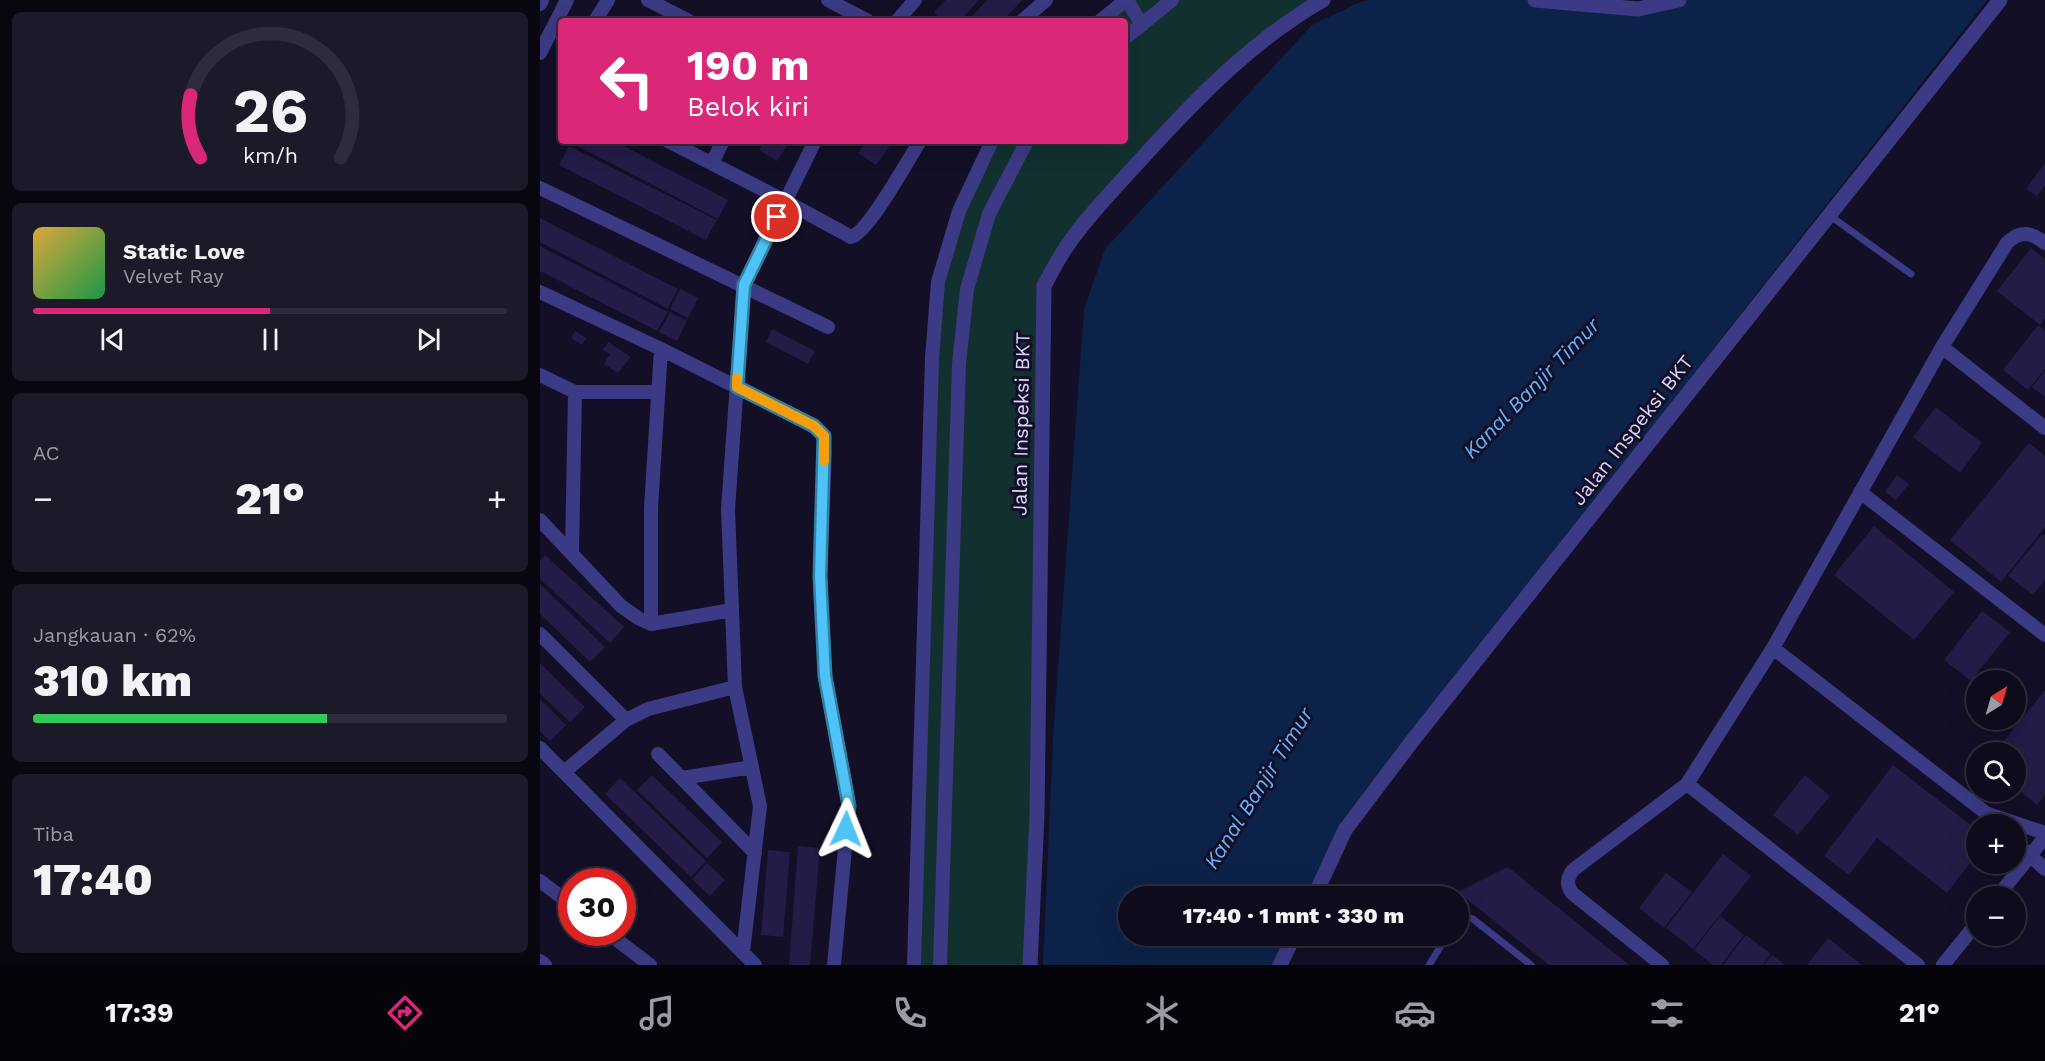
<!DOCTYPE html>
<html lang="id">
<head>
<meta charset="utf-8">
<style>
  body { margin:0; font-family:"Work Sans",sans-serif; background:#1c1929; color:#f1f3f6; height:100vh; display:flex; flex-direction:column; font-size:22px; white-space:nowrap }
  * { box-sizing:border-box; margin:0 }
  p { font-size:20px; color:#9b9ba3 }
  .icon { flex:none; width:33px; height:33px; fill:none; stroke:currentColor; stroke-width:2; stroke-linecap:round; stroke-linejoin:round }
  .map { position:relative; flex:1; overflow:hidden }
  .details { display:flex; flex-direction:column; gap:12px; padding:12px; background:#08060f; width:540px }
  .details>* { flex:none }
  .top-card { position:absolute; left:18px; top:18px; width:570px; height:126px; border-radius:6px; box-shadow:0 6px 24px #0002,0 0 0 2px #2e2b3b; background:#db2777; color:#fff; overflow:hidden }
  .needle { width:39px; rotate:37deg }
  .fabs { position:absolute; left:1426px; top:670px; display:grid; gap:12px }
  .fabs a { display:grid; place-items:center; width:60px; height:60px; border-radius:50%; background:#0e0b1c; box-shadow:0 6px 24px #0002,0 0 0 2px #2e2b3b; font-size:30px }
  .speed { position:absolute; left:18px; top:868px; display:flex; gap:12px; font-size:30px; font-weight:700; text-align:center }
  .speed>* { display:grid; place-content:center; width:78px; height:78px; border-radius:50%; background:#0e0b1c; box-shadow:0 6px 24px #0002,0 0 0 2px #2e2b3b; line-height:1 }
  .speed .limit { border:9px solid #d22; background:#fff; color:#111 }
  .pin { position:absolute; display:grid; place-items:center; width:51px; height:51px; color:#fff; margin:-26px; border:3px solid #fff; border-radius:50%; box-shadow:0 2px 6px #0007 }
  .me { position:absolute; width:66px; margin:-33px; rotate:2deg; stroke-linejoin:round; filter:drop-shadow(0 0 4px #0008) }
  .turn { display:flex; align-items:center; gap:21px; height:126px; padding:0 30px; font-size:27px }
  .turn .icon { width:78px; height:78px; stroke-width:2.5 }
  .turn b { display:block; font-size:42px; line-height:51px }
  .big { font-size:45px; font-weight:800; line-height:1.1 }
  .details .widget { flex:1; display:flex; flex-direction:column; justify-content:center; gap:9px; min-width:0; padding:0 21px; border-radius:9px; background:#1c1929 }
  .details .dial { align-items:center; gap:0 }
  .dial svg { height:156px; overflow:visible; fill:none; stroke:#2e2b3b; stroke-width:7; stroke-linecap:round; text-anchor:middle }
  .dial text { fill:#f1f3f6; stroke:none }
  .song { display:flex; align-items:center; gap:18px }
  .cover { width:72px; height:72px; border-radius:9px; background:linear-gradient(135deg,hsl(40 70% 55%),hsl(140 70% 35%)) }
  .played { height:6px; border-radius:3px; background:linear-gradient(90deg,#db2777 50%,#2e2b3b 50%) }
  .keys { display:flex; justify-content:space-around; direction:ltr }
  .heat { display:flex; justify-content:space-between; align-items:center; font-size:33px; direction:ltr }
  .charge { height:9px; border-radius:4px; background:linear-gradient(90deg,#34c759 62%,#2e2b3b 0) }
  .trip { position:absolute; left:578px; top:886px; width:351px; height:60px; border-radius:30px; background:#0e0b1c; box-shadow:0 6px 24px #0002,0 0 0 2px #2e2b3b; font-weight:800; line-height:60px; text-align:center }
  .tabs { display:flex; height:96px; justify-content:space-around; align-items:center; background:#06040b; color:#9b9ba3 }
  .tabs .icon { width:42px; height:42px }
  .tabs .on { color:#db2777 }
  .tabs b { font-size:27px; color:#f1f3f6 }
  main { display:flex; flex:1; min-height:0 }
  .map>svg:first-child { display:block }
  .green { fill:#12302f }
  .water { fill:#0c2248 }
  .building { fill:#241b47 }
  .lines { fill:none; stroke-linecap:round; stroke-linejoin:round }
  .service { stroke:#3d3a85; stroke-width:7 }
  .minor { stroke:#3d3a85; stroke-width:14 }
  .tertiary { stroke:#3d3a85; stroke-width:15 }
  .route-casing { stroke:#337fa1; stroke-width:15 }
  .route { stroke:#4fc3f7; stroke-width:10 }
  .slow { stroke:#f59e0b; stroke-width:10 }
  .labels { text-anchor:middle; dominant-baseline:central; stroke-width:6; stroke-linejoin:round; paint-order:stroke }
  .street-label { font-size:20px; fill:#d9d4ff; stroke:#130f26 }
  .water-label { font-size:21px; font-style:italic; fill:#62b6ff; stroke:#130f26 }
</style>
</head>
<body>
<main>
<section class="details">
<div class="widget dial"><svg viewBox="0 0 100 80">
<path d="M14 69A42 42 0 1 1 86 69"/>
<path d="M14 69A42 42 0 0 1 9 37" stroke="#db2777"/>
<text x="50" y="56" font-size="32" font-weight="700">26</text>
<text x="50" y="72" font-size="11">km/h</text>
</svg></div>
<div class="widget">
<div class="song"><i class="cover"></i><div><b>Static Love</b><p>Velvet Ray</p></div></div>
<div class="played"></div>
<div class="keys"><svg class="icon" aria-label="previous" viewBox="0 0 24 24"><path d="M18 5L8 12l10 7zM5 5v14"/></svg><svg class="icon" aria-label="pause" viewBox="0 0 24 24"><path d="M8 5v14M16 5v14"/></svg><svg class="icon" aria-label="next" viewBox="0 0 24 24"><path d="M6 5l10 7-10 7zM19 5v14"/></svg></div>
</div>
<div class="widget"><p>AC</p>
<div class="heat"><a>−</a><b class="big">21°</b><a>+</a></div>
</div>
<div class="widget"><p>Jangkauan · 62%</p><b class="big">310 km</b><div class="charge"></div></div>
<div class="widget"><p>Tiba</p><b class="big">17:40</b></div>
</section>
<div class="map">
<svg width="1505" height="965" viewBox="0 0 1505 965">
  <rect width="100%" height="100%" fill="#130f26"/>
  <path class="green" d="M588,0h195l-56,38 -143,140 -80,108 -15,679h-116l25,-683 54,-141h133v-120h-24z"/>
  <path class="water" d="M830,0h160l108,9 41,-9h308l-405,516 -233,301 -42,80h-179v39h160l-14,29h-231l10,-227 31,-429 21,-60 207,-224 48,-23z"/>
  <path class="building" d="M406,0h33l-19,21h-16l-10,-9z
    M447,0h35l-19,21h-35z
    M28,141h46l114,59 -10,19z
    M224,141h26l-13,20 -18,-11z
    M327,141h26l-17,24 -18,-12z
    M29,146l148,74 -11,20 -147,-75z
    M1505,163v22l-8,11 -11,-7z
    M0,218l138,71 -10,20 -128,-67z
    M0,246l128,66 -11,19 -117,-60z
    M1491,248l14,11v59l-5,7 -43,-34z
    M140,289l18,9 -10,20 -18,-9z
    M130,312l17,9 -10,20 -18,-9z
    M1498,325l7,5v39l-17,21 -25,-20z
    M232,329l43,22 -7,13 -42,-22z
    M35,331l11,7 -4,7 -11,-7z
    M68,342l23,15 -13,16 -14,-9 6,-10 -7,-4z
    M1505,371v26l-13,-10z
    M1396,407l46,36 -22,30 -47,-36z
    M1489,443l16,13v71l-44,55 -51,-42z
    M1357,475l12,9 -13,16 -11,-8z
    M1334,526l80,66 -40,48 -80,-65z
    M1502,534l3,2v44l-12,15 -25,-19z
    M5,555l79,72 -14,16 -70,-64v-18z
    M0,584l65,63 -15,15 -50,-48z
    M1442,611l28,21 -39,49 -27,-21z
    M0,663l45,44 -15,15 -30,-28z
    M1505,690v105l-8,10 -21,-17v-35h-22z
    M0,699l26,26 -16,16 -10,-10z
    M1353,765l84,65v24l-30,39 -70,-55 -28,37 -25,-19z
    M112,775l70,67 -15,16 -70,-68z
    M1265,775l25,21 -32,39 -25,-20z
    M80,778l86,83 -15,16 -86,-83z
    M258,846l22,2 -10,117h-21z
    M228,850l22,2 -7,85 -22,-2z
    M1183,854l28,22 -58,73 -27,-21z
    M167,863l18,17 -15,16 -18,-17z
    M968,867l121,98h-80l-91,-73z
    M1126,873l26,19 -28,36 -25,-20z
    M1180,916l24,19 -23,30h-8l-19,-15z
    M1206,935l25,19 -8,11h-40z
    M1288,938l34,27h-55z
    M1232,955l13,10h-21z"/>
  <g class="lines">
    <path class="service" d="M1289,215l82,59
      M777,891l12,6
      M918,921l8,-4 7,2 58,46
      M889,965l18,-29"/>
    <path class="minor" d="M108,0l41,21
      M288,0l40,21
      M587,0l15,25
      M0,4l2,-4
      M55,21l13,-21
      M357,21l18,-21
      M482,21l24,-21
      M560,21l26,-21
      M585,38l47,-38
      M0,53l27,-53
      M128,141l117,60 66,36c17,-4 57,-77 69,-96
      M172,163l11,-22
      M0,188l288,139
      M0,292l121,57 153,77 10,10 1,16 -5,124 5,100 24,130 -15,159
      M1402,347l103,81
      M0,375l35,17h83
      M1320,492l185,143
      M0,520l81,86 17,12 13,6 81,-14
      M32,552l3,-160
      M111,624v-116l10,-159
      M0,634l86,86
      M1233,648l213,165 12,12
      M0,748l215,217
      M118,754l97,99
      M24,772l62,-52 22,-11 87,-22
      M142,778l70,-11
      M1147,784l231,181
      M1448,814l57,19
      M1476,843l29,26
      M0,881l32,24
      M1457,897l48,-60
      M68,933l42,32
      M203,952l17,-146 -25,-119 -7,-178 16,-224 71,-144
      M0,961l5,4
      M374,965l18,-607 6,-76 21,-71 33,-70
      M400,965l19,-601 8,-75 22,-75 38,-73
      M1122,965l-90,-72c-6,-9 -5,-15 1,-23l114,-86 86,-136 169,-301 65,-104c13,-13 24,-11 38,0
      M1403,965l34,-42"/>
    <path class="tertiary" d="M995,0l103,9 41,-9
      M774,897l31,-67 68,-90 587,-740
      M490,965l7,-150 7,-529c7,-13 14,-27 23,-40 22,-32 51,-61 77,-90 54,-59 109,-116 179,-156
      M740,965l14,-29"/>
  </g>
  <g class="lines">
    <g class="route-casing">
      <path id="route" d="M237,217l-33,68 -7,102 77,39 10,10 -4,140 5,100 24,130 -3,23"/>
    </g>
    <use href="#route" class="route"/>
    <path class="slow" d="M197,378v9l77,39 10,10v25"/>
  </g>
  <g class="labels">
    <g class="street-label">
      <text transform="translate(481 424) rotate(-89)">Jalan Inspeksi BKT</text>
      <text transform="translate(1092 430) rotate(-52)">Jalan Inspeksi BKT</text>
    </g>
    <g class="water-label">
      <text transform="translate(991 388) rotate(-46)">Kanal Banjir Timur</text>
      <text transform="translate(718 788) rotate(-58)">Kanal Banjir Timur</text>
    </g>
  </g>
</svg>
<div class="fabs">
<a><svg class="needle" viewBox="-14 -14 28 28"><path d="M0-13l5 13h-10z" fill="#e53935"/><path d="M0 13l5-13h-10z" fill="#9b9ba3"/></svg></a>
<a><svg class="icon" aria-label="search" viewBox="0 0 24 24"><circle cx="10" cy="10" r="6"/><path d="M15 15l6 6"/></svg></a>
<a>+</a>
<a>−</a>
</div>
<div class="speed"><div class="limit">30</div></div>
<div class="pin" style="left:237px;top:217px;background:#d93025"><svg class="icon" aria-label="arrive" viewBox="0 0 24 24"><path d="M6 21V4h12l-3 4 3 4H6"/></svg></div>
<svg class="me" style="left:306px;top:829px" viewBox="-20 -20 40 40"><path d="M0-17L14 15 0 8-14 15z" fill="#4fc3f7" stroke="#fff" stroke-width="4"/></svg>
<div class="trip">17:40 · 1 mnt · 330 m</div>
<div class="top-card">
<div class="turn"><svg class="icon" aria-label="left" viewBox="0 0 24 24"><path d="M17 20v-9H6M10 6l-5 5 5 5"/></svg><div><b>190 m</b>Belok kiri</div></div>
</div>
</div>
</main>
<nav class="tabs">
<b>17:39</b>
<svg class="icon on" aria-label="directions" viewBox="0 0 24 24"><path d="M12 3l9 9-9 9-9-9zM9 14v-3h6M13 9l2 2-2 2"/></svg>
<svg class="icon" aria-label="music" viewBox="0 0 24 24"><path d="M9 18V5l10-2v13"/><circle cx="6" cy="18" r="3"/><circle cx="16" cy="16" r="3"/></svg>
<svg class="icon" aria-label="phone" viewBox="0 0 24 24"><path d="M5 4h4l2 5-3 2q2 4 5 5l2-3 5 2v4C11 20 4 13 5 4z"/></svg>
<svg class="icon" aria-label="climate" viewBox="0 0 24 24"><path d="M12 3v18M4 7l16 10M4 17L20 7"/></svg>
<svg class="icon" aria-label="car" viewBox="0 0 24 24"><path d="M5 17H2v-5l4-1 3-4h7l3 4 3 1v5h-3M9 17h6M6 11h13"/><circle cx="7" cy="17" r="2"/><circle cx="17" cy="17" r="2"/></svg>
<svg class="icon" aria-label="filters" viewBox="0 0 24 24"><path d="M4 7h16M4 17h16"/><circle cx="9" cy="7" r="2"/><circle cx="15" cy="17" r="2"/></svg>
<b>21°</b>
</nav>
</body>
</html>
